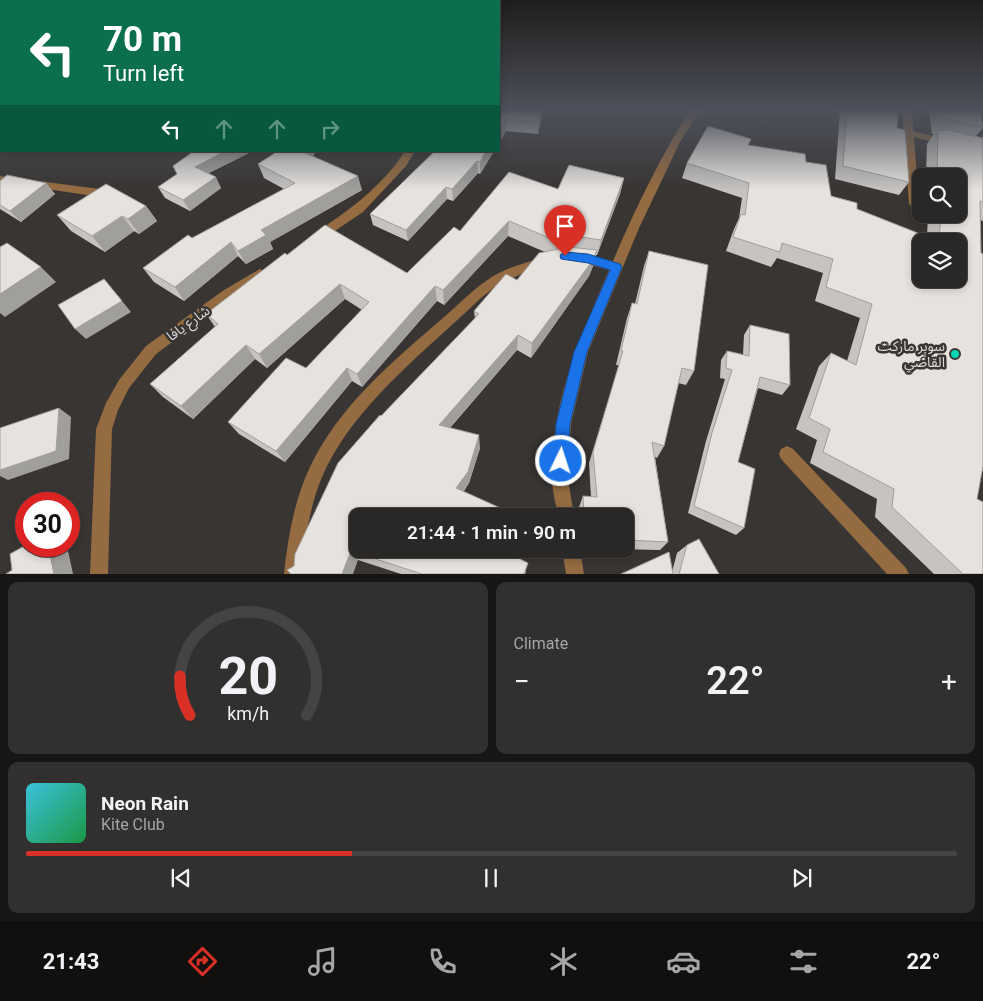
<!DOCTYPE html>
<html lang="en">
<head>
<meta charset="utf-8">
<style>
  body { margin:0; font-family:Roboto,"Noto Sans Arabic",sans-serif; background:#32302e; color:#f1f3f6; height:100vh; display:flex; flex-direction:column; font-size:19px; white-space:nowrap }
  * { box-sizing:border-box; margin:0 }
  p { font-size:16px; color:#a5a6a7 }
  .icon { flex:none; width:28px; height:28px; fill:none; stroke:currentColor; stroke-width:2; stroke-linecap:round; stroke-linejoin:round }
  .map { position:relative; height:574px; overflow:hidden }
  .drawer { display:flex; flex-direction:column; gap:8px; padding:8px; background:#171615; flex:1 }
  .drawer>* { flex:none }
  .hud { position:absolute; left:0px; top:0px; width:500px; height:152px; box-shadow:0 2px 8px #0003,0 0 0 1px #464443; background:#0b6e4f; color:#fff; overflow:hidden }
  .tools { position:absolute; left:912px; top:168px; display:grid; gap:10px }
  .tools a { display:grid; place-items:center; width:55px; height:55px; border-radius:10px; background:#2a2826; box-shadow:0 2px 8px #0003,0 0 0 1px #464443; font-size:25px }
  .speed { position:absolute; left:15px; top:492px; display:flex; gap:10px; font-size:25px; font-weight:700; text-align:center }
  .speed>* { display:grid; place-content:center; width:65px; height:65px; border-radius:50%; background:#2a2826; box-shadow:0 2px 8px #0003,0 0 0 1px #464443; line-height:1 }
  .speed .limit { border:8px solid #d22; background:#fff; color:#111 }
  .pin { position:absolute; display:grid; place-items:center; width:42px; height:42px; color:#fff; margin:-51px -21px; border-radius:50% 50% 50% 0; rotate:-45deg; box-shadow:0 0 5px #0007 }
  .pin .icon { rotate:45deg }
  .me { position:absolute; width:55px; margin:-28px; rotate:4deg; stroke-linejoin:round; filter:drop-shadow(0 0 4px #0008) }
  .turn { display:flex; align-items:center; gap:18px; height:105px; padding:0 20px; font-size:22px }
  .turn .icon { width:65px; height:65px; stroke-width:2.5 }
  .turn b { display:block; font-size:35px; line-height:42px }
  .lanes { display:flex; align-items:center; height:48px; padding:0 20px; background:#0003; justify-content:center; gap:25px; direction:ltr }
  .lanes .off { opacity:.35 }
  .big { font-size:38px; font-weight:600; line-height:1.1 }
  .drawer .tile { flex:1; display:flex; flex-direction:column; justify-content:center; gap:8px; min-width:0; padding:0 18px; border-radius:10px; background:#32302e }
  .drawer .dial { align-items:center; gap:0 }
  .dial svg { height:130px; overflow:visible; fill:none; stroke:#464443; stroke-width:7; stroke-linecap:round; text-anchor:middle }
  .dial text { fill:#f1f3f6; stroke:none }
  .song { display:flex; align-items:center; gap:15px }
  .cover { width:60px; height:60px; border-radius:8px; background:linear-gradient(135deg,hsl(190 70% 55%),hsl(140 70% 35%)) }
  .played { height:5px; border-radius:2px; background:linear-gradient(90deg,#d93025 35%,#464443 35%) }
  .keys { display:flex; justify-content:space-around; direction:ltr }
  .heat { display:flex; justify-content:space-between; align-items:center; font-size:28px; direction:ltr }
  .drawer .tiles { flex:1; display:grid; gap:8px; grid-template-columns:1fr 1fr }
  .tile:last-child { grid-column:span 2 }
  .trip { position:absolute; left:349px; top:508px; width:285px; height:50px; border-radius:10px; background:#2a2826; box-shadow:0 2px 8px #0003,0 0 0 1px #464443; font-weight:600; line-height:50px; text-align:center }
  .dock { display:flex; height:80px; justify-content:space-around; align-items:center; background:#11100f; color:#a5a6a7 }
  .dock .icon { width:35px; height:35px }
  .dock .current { color:#d93025 }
  .dock b { font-size:22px; color:#f1f3f6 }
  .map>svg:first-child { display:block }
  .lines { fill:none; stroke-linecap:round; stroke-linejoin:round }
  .minor { fill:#956b41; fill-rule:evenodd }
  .wall { fill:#c6c3c0 }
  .shaded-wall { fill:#a19f9c }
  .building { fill:#e6e3df; stroke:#a19f9c }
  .route { fill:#1a73e8; stroke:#114b97 }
  .poi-dot { fill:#02d5b6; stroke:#383533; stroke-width:2 }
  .labels { text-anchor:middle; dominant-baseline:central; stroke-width:5; stroke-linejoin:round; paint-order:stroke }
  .street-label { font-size:14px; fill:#dddad9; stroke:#383533 }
  .poi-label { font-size:14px; fill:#dddad9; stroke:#383533; text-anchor:end }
</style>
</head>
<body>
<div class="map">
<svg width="983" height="574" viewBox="0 0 983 574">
  <rect width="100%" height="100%" fill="#383533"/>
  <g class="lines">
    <path class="minor" d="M690,110h10l-20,32 -41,86 -51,124 -17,72 -3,55 6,37h-16c-2,-12 -6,-25 -6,-38 -2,-74 29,-142 57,-208l-34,-9 -2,-3 6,-4 34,7c22,-52 47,-103 77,-151z
      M902,110h10l1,21 36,9 2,2 -5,3 -32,-8 5,67 -5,4 -5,-4z
      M405,151h10l-9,15 -43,46 -43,29h-8l-2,-3 2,-3c35,-23 70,-48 93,-84z
      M0,176l100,13 5,4 -5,4 -100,-15z
      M545,257l4,1 2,3 -2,3c-18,6 -35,12 -52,22 -15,9 -29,25 -43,37 -49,45 -105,92 -132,154 -13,31 -17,64 -20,97h-18c4,-37 10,-73 26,-107 28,-60 83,-106 133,-149 14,-12 27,-26 43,-37 17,-13 39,-18 59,-24z
      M260,269l4,2 2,3 -2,3 -32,21 -76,56 -27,34 -11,22 -6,19 -4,145h-18l6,-145 10,-26 13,-23 27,-34 78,-56z
      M787,446l6,3 113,119 3,6h-22l-106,-115 -2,-5 2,-5z
      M562,549h18l4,25h-18z"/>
  </g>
  <path class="wall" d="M499,110h44l-5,24 -32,-3 -7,12z
    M840,110h58l-1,18 12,54 -10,13 -64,-16z
    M929,110h51l3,15v3l-7,8 7,2v83l-3,-1 -3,279 6,75h-49l-59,-57 2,-18 -67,-36 7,-23 -21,-11 23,-63 12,-13 16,8 13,-43 -45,-17 8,-28 -46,-15 -6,9 -45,-16 8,-22 5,-11 3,-20 -60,-20 5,-15 62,-18 57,17 25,34 26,13 70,28 1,-23h31v-38h-33l1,-32 7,-10h-2z
    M253,151l-44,22 12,15 -31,23 -25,-13 -7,-11z
    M278,151h38l-3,5 49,34 -92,52 3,7 -27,15 -8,-8 -54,45 -30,-19 -11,-14 49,-30 92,-49 -20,-11 -6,-14z
    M435,151h59l-14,23 -2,-1 -25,28 -6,-2 -39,42 -35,-16 -3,-11z
    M624,178l-4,16 -23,61h-1l-3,11 -4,10 -58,82 -14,-8 -67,78 30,20 -11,35 -5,8 -106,58h152l-2,4 18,18 -1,3h-124l-43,-14 -64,6 87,-150 94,-97 -1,-8 43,-31 28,-28 -37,-16 -64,69 -7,-4 -75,86 -10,-6 -67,81 -46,-28 -11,-12 78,-54 56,-58 -17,-11 -78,69 -12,-9 -62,60 -30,-22 -13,-13 65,-57 -9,-13 81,-59 120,18 53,-42 98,-42z
    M0,181l46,2 9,11 -34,28 -21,-13z
    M146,206l11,15 -18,13 -5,-3 -29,21 -34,-21 -14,-16z
    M649,251l45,120 -8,14 -8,-2 -14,63 -7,12 -2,-1 13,85 -8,8 -44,-1h9v-33h-46v-9l4,-11 8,1 -2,-34 30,-98h-3l11,-47 5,-15 3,1 9,-38z
    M750,325l40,60 -8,10 -24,-7 -20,74 6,66 -8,7 -48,-22 18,-72 19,-62 -5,-1 1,-18 6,-9 16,4 1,-20z
    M687,545l32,29h-98l51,-2 5,-19z"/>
  <path class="shaded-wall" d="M542,110h1l-5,24 1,-12z
    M506,119v12l-7,12v-12z
    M226,151h27l-53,26 -5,-10z
    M304,151h12l-8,15 -5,-14z
    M486,151h8l-14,23v-12z
    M477,161l1,12 -25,28 -1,-12z
    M358,176l4,14 -92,52 3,7 -27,15 -8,-13 23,-21z
    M216,177l5,11 -31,23 -7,-11z
    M624,178l-4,16 -23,61 4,-15z
    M46,183l9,11 -34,28 -11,-11z
    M446,187l1,12 -39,42 -2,-11z
    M146,206l11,15 -18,13 -11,-15z
    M122,216l12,15 -29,21 -13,-16z
    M509,221l-1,15 -64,69 -1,-15z
    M231,242l7,14 -54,45 -9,-14z
    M597,250l-4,16 -4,10 -58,82 1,-15z
    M41,267l15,15 -51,35 -5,-4v-19z
    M104,279l27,33 -45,27 -11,-10z
    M340,284l5,15 -78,69 -8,-14z
    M435,286l2,15 -75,86 -5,-13z
    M518,335l-1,15 -76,88 -2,-13z
    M246,345l9,14 -62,60 -12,-13z
    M347,368l5,13 -67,81 -9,-11z
    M59,408l12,9 -2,42 -61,21 -8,-4v-6z
    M479,435l1,13 -11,35 -11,16 -2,-11z
    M48,546h19l6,28h-19z
    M507,549h3l-5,12 1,-9z
    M351,551l7,9 -5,14h-11z"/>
  <path class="building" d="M499,110h43l-3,12 -33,-3 -7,12z
    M847,110h51l-1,18 8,2 4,52 -66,-16z
    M942,110h38l3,17 -40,-9z
    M708,126l43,13 -3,6 57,9 1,8 20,3 5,31 26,7v6l81,32h-17v38h38v-38h-20l2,-27h18v-38h-22l1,-47 6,2v-2l39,9v64l-3,-1 1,52 2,1v212l-6,33 6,3v72h-20l-71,-67 2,-18 -71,-37 7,-23 -21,-11 22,-65 25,12 16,-61 -46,-17 7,-28 -51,-16 -2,9 -47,-15 8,-23 4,1 4,-32 -62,-20z
    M194,151h32l-31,16 21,10 -33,23 -25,-13 19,-13 -4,-8z
    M278,151h26l-1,1 55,24 -97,54 5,5 -28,16 -7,-9 -56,45 -32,-19 45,-33 4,3 103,-55 -37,-19z
    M435,151h51l-6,11 -3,-1 -25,28 -6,-2 -40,43 -36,-16z
    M569,165l55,13 -23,62 -20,-3 -29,2 -43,-18 -66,69 -8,-4 -78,88 -10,-6 -71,83 -48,-29 58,-64 20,10 63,-66 -29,-18 -81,70 -13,-9 -65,61 -31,-22 68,-60 -12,-10 79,-61 2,2 38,-30 82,48 47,-46 6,4 49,-59 49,17z
    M7,175l39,8 -36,28 -10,-6v-24z
    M106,184l40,22 -18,13 -6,-3 -30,20 -35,-21z
    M7,243l34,24 -41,27v-47z
    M568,247l29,3 -4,10 -61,83 -14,-8 -79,90 40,10 -11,37 -12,16 62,28h-160v33h149l-1,3 22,11 -4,11h-102l-71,-23 -9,23h-51l-4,-4 7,-4 1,-12 43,-91 42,-48 1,1 98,-102 -5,-3 32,-37 11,6 22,-27z
    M649,251l59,14 -14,106 -12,-3 -18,78 -12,-4 16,100 -43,-2v-24h-21l-20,-1 -1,-19 14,1 -4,-45 30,-101h-2l11,-48 5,1z
    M104,279l18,22 -47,28 -17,-24z
    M750,325l39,9 1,51 -30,-8 -22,85 17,7 -11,59 -50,-22 18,-73 20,-63 -6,-2 1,-17 22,5z
    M59,408l-3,43 -56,19v-42z
    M699,539l20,35h-40l8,-29z
    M26,545v1h22l6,28h-48l6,-4 -2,-16z
    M669,552l4,22h-52z"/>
  <linearGradient id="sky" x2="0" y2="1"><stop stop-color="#1f1d1c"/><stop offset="0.58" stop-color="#4d515b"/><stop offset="1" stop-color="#4d515b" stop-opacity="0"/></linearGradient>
  <rect width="983" height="190" fill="url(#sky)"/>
  <path class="route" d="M565,252l23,2 32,10 2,3 -35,85 -17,72 -2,37 -2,5 -5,2 -5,-2 -2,-5 2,-37 18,-72 36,-82 -22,-7 -27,-4 -1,-3 1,-2z"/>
  <circle class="poi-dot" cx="955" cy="354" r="5"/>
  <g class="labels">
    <g class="street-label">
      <text transform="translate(188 323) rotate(-36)">شارع يافا</text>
    </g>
    <g class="poi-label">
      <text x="945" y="346">سوبر ماركت<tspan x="945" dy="16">القاضي</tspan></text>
    </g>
  </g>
</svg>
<div class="tools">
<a><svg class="icon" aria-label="search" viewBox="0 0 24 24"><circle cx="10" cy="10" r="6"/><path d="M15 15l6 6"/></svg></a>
<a><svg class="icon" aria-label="layers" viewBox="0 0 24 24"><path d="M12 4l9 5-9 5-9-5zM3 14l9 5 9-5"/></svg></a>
</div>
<div class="speed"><div class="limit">30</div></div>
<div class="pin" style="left:565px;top:256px;background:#d93025"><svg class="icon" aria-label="arrive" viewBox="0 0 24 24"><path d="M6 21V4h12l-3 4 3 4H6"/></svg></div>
<svg class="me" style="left:561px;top:461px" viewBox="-20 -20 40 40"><circle r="17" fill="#1a73e8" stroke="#fff" stroke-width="3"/><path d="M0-11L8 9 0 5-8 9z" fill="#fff"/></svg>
<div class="trip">21:44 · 1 min · 90 m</div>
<div class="hud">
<div class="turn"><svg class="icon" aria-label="left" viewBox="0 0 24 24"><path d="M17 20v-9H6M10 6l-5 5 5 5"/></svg><div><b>70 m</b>Turn left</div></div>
<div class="lanes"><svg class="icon" aria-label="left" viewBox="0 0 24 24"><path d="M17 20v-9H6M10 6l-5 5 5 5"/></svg><svg class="icon off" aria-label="ahead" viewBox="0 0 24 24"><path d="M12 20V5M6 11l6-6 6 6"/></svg><svg class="icon off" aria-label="ahead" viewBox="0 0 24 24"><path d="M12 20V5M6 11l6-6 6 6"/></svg><svg class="icon off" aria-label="right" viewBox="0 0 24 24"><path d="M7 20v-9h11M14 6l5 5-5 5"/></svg></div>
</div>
</div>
<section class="drawer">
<div class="tiles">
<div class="tile dial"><svg viewBox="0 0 100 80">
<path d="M14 69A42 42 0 1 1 86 69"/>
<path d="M14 69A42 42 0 0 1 8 45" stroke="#d93025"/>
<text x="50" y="56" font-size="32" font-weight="700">20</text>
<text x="50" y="72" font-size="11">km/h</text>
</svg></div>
<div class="tile"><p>Climate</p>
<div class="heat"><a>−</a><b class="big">22°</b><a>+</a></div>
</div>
<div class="tile">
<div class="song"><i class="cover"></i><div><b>Neon Rain</b><p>Kite Club</p></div></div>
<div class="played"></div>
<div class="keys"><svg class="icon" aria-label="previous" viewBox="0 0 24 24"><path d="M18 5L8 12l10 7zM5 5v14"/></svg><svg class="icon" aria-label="pause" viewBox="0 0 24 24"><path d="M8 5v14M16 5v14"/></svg><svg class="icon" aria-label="next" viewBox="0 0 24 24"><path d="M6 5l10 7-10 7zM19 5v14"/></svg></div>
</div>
</div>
</section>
<nav class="dock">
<b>21:43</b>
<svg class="icon current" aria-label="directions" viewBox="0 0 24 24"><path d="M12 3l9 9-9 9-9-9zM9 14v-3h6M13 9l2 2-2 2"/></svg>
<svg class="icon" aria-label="music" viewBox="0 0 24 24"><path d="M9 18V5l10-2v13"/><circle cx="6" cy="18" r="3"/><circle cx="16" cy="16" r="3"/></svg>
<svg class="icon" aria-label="phone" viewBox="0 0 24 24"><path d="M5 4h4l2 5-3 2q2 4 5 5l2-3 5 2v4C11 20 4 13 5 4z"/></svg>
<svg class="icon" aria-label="climate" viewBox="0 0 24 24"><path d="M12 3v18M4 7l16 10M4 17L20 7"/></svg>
<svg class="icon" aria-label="car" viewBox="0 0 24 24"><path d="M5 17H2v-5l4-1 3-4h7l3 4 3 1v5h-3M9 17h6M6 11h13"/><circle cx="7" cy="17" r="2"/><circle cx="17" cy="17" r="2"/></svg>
<svg class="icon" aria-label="filters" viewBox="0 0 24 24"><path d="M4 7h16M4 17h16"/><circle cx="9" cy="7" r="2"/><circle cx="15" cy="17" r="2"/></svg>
<b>22°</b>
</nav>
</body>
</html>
